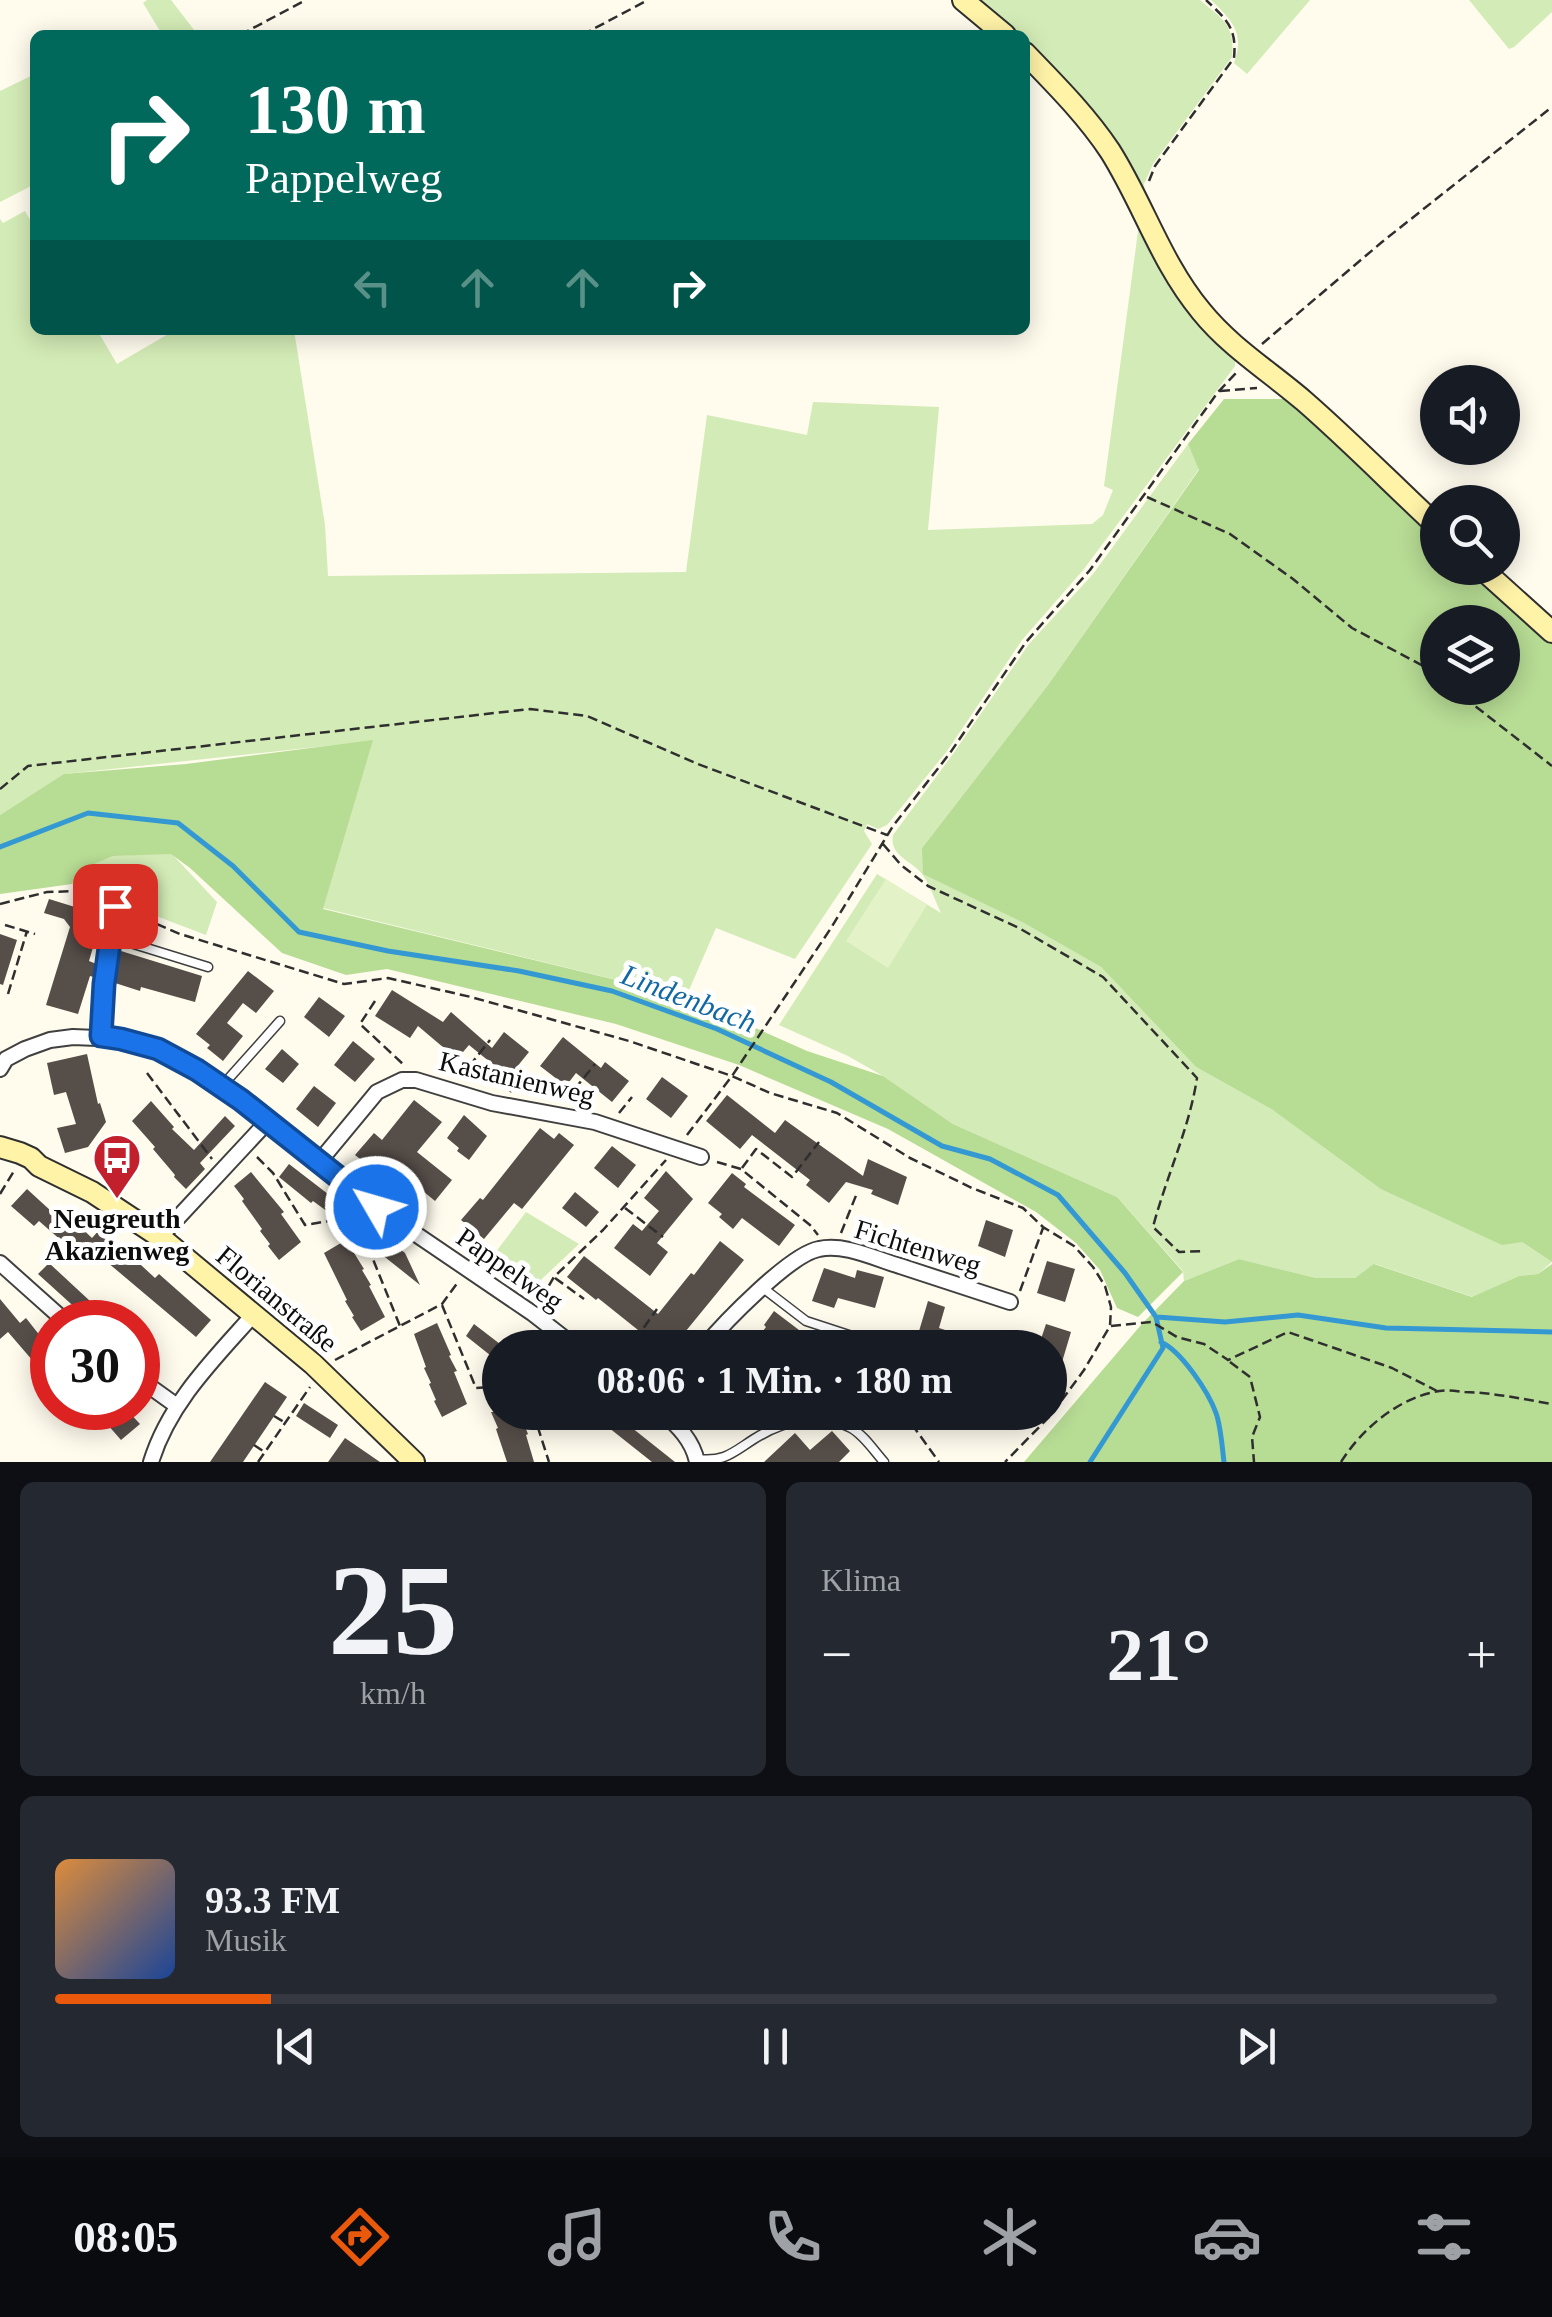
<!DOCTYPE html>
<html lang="de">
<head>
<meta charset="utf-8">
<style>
  body { margin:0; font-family:"Times New Roman",serif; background:#242831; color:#f1f3f6; height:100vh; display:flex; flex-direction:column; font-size:38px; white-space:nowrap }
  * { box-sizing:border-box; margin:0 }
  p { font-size:32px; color:#9ea1a6 }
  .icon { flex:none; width:55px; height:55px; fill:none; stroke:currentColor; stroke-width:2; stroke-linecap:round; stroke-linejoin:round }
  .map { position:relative; height:1462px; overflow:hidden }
  .details { display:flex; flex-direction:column; gap:20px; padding:20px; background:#0d0f14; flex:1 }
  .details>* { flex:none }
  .hud { position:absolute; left:30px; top:30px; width:1000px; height:305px; border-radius:15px; box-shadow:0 5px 25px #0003; background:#00695c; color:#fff; overflow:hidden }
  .controls { position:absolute; left:1420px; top:365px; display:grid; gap:20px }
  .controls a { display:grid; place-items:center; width:100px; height:100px; border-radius:50%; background:#171b24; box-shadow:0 5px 25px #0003; font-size:50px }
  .speed { position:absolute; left:30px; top:1300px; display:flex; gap:20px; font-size:50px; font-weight:700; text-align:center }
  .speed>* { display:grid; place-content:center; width:130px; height:130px; border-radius:50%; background:#171b24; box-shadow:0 5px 25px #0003; line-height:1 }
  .speed .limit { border:15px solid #d22; background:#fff; color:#111 }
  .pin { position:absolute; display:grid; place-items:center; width:85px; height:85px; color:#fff; margin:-42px; border-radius:20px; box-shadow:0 5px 15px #0006 }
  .me { position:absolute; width:110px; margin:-55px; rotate:308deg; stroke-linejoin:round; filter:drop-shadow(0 0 8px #0008) }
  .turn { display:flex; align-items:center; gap:35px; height:210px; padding:0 50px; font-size:45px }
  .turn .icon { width:130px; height:130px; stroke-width:2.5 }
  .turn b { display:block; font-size:70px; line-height:85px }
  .lanes { display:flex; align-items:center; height:95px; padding:0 50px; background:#0003; justify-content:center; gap:50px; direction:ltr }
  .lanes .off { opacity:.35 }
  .big { font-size:75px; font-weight:700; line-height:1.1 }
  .details .tile { flex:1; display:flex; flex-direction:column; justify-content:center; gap:15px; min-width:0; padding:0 35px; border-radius:15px; background:#242831 }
  .details .dial { align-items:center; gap:0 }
  .dial b { font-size:130px; line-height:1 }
  .song { display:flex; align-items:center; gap:30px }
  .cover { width:120px; height:120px; border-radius:15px; background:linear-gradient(135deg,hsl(30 70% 55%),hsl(220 70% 35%)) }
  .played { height:10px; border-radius:5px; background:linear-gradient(90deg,#ea580c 15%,#363941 15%) }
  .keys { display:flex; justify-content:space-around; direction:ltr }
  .heat { display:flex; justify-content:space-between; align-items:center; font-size:55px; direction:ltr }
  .details .tiles { flex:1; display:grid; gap:20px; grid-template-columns:1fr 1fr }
  .tile:last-child { grid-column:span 2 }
  .trip { position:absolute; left:482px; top:1330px; width:585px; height:100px; border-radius:50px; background:#171b24; box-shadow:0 5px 25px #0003; font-weight:700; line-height:100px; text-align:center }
  .menu { display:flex; height:160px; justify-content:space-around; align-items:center; background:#090b0e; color:#9ea1a6 }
  .menu .icon { width:70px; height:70px }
  .menu .selected { color:#ea580c }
  .menu b { font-size:45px; color:#f1f3f6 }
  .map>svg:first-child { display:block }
  .green { fill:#d3ebb6 }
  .forest { fill:#b7dc94; fill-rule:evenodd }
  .pitch { fill:#e4f2c8 }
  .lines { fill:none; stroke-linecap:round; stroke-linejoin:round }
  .stream { stroke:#3498d2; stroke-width:5 }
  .building { fill:#564e49 }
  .lane-casing { stroke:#404040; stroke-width:11 }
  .street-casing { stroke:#404040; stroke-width:18 }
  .secondary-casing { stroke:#2f2f2f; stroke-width:24 }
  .path { stroke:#2f2f2f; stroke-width:2.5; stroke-dasharray:10 5; stroke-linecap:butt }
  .lane { stroke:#fff; stroke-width:8 }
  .street { stroke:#fff; stroke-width:14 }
  .secondary { stroke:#fff3a8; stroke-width:20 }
  .route-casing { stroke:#114b97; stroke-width:25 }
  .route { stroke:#1a73e8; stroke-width:18 }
  .labels { text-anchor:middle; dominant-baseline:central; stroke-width:10; stroke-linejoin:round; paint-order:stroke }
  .street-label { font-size:28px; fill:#0d0d0d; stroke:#fff }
  .poi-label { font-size:28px; font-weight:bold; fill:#0d0d0d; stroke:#fff }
  .water-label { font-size:30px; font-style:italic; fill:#1268a3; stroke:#fff }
</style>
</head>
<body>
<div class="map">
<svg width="1552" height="1462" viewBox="0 0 1552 1462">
  <rect width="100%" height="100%" fill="#fffbed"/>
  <path class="green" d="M147,0h24l27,35h-43l5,-4 -17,-28z
    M975,0h225c23,20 35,24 32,57l-79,107 -9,20 2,16 -69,-104 -52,-53v-8h-9z
    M1211,0h99l-63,74 -13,-11c11,-30 -2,-43 -23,-63z
    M1469,0h83v12l-38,35 -5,2z
    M35,74v110l-35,18v-111z
    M25,211l10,17v102h62l20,34 58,-34h119l31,195 3,51 358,-4 21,-157 100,20 6,-33 126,5 -11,123 164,-6 11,-9 10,-25 -9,-4 35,-262 96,134v8l-151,203 -62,71 -75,111 -60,74 -9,4 -11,-5 -3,7 8,13 -77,115 -79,-31 -30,69 -363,-89 49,-167 -307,33 -65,41v-596l3,4z
    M1188,444l11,25 -151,216 -126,163 100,74 79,45 95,100 77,43 249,132 30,20 -14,12 -19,2 -46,21 -98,-33 -20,14h-39l-77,-19 -55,22 -1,-10 -66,-74 -164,-73 -70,-48 -35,-20 -69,-31 98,-151 64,39c-6,-12 -11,-29 -19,-39 -11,-14 -33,-18 -29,-39l60,-81 76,-110 64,-70z
    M171,853l46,49 -11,33 -134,-51 3,-12 38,-16z
    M526,1212l53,32 -50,47 -43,-26z"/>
  <path class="forest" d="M1224,399h62l151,138 1,31h32l82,74v620l-30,-20 -20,3 -121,-56 -108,-79 -77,-43 -95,-100 -79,-45 -99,-48 -1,-26 126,-163 151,-215 -11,-26zM1438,622h64v66h-64z
    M373,740l-50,169 363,88 121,54 76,25 70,48 164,73 66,75 -45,45 -21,-9 -17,-38 -24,-27 -40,-31 -148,-83 -149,-64 -123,-41 -229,-55 -41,6 -64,-22 -92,-85 -19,-14 -58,2 -37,16 -4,12 -72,10v-79l64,-41 122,-10z
    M1239,1259l77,19h39l19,-14 98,33 47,-21 19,-2 14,-10v198h-528l117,-137 43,-44z"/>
  <path class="pitch" d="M886,879l41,26 -39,63 -42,-27z"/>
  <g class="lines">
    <path class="stream" d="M0,847l88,-34 90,10 55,43 66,66 89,19 131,20 93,20 105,38 114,53 111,64 48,13 68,36 67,78 31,44 7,31 -73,114
      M1157,1317l68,5 73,-7 88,13 166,4
      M1161,1342c20,9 47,49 55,71 5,14 6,33 8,49"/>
  </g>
  <path class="building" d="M49,899l42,13 -2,7 7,2 -4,15 4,1 -7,24 10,4 -2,13 -7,-2 -12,38 -32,-9 24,-78 -6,-8 -20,-6z
    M0,934l17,6 -14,45 -3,-1z
    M121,951l81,25 -7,26 -54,-15 -1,4 -28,-9 2,-13z
    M248,971l26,20 -18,22 -13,-10 -16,20 16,13 -20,25 -16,-13 3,-3 -14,-11z
    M392,990l51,32 8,-10 41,36 12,-16 25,20 -13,16 4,3 -8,9 -43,-35 -12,14 -39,-33 -8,12 -11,-7 -24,-15z
    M319,997l26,19 -16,21 -25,-20z
    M563,1037l38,31 4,-6 24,19 -17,21 -36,-29 -10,13 -26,-20z
    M353,1041l22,18 -20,23 -21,-17z
    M282,1049l17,15 -16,19 -18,-14z
    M87,1054l11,50 2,-1 6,19 -18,25 -23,6 -8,-25 19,-4 -10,-32 -12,3 -7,-32z
    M662,1077l26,19 -17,22 -25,-19z
    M314,1086l22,17 -18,24 -22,-18z
    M727,1095l48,38 10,-13 78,56 5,-17 39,18 -9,28 -27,-11 2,-4 -27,-8 -17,21 -23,-18 4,-5 -58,-45 -12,14 -34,-28z
    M414,1100l28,22 -25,30 35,28 -17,21 -41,-34 -10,11 -29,-23 19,-22 8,7z
    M151,1101l23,26 -2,2 22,21 31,-34 10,10 -35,37 5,6 -19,20 -12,-12 1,-2 -22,-26 2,-2 -23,-26z
    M464,1115l23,21 -18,24 -12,-9 2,-3 -12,-10z
    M540,1128l14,11 5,-6 15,12 -52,64 -8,-6 -30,36 -23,-19 19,-22 3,2z
    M612,1146l24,19 -18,23 -24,-20z
    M289,1164l48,37 -9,11 -15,-11 -2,2 -32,-26z
    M666,1171l27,28 -36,44 11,9 -18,24 -36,-28 19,-24 9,7 17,-20 -15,-13z
    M251,1172l33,40 -3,2 20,28 -22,18 -11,-14 2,-2 -10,-13 2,-2 -20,-28 2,-2 -10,-13z
    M732,1173l14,11 -2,3 51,38 -16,21 -37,-28 -9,11 -14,-12 3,-3 -14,-11z
    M27,1189l24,22 6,-6 35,33 9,-10 54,50 4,-4 52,46 -15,17 -108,-91 -9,10 -40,-35 -5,5 -23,-20z
    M575,1192l24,20 -13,15 -24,-19z
    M986,1220l27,10 -8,27 -27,-11z
    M386,1238l19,15 15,32 -44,-35z
    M346,1240l18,29 -2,1 9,15 -2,1 16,31 -24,14 -9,-14 2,-1 -9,-15 2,-1 -23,-47z
    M720,1241l24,19 -72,88h-19l-8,-6 3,-4 -50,-40 -2,2 -29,-23 17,-21 74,58 33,-41 3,2z
    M1047,1261l28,8 -10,33 -28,-9z
    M49,1263l41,38 -10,11 -42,-38z
    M824,1268l31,10 2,-8 27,7 -9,31 -37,-10 -4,10 -22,-7z
    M0,1299l20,24 6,-5 26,33v32l-44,-51 -8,7z
    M928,1301l17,6 -6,21 53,17v3h-78z
    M774,1311l25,19 47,14v4h-96l16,-21 -2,-2z
    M437,1323l14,32 -2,1 8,15 -3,1 13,32 -25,13 -8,-16 2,-1 -7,-16 2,-1 -7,-15 2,-1 -12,-33z
    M474,1324l26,20v19l-34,-27z
    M1046,1324l25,8 -9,30 -12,-3v-11h-12z
    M265,1382l22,15 -44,65h-33z
    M304,1403l34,22 -8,13 -34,-22z
    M109,1408h16l15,16 -19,16 -21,-24z
    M491,1412h28l9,22 -2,1 8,27h-27l-11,-33 2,-1z
    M589,1412h23l63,50h-23z
    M832,1431l18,20 -11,11h-75l31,-29 15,17z
    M345,1438l35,24h-52z"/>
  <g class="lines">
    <g class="lane-casing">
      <path id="lane" d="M111,937l97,30
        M101,1036l3,-52 11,-78
        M222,1086l58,-65
        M763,1288l43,33 55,18
        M697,1459c28,3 35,-6 57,-20 29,-18 66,-28 97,-11 13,7 23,23 33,34"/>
    </g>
    <g class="street-casing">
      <path id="street" d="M0,1069l6,-10 19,-10 25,-9 23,-3 48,2 37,10 18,8 65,43 135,107 156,106 45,35
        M319,1162l58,-70 25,-12h14l76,23 103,19 106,35
        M160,1237l108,-116
        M0,1263l66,59
        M703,1348c20,-24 87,-94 116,-99 25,-6 57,10 81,17 37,12 73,24 110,36
        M138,1378l39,28
        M662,1412c16,14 31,29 35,50
        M151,1462c18,-59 63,-103 103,-148"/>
    </g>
    <g class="secondary-casing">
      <path id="secondary" d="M963,0l42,35
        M1025,53c30,31 61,62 85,98 33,52 51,112 91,160 29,36 68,60 103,90 46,40 89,84 134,126
        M1481,568l71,64
        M0,1147l20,6 11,5 8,8 53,26 68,45 153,127 101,98"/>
    </g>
    <path class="path" d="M240,35l66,-35
      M582,35l66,-35
      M1149,181l6,-15 79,-108c3,-30 -7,-38 -28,-58
      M1262,344l120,-102 170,-135
      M1220,391l37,-3
      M1147,497l83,37 63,45 59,49 77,41 9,7
      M1452,688l100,78
      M0,789l28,-23 502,-57 57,7 111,48 189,71
      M883,844l18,21 27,21 91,42 84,49 94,101c-8,52 -31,99 -44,149l26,25 26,-1
      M0,904l47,-12 33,-1 24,10
      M129,912l51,22 164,50 44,-6 83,19 158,44 103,35 38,17 67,20 73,45 62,30 51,20 20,19 31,19 19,21 12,19 6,21 -1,19 -26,44 -33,45 -46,47
      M5,925l30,9
      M8,994l19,-63
      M375,1001l-15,23 44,41
      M147,1073l65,86
      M460,1078l30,-38
      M510,1092l13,-17
      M565,1101l30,-37
      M619,1113l13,-16
      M687,1135l45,-59 99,-148 62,-102 57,-73 76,-111 64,-72 128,-178 19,-20
      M257,1157l16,16 32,52 47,-8 16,30 32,79
      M717,1162l24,7 69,56 8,10
      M742,1168l14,-19 36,28 27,-35
      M0,1194l14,-23
      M625,1208l38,29
      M841,1233l16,-40
      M555,1278l29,21
      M1020,1291l23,-63
      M541,1299l13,-22 49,-47 63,-70
      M442,1305l34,83 24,-2
      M1111,1326l41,-4 25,15 27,7 24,16 60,-28 104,36 45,23
      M608,1348l10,-13 22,-2 17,-24
      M335,1360l107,-56 16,-22
      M1230,1362l20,15 10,40 -8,20 2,25
      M533,1412l16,50
      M903,1412l36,50
      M274,1416l10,6
      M254,1445l9,6
      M258,1462l52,-75
      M1341,1462c20,-32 55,-62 93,-70 10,-3 21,-1 31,0 30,1 58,7 87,12"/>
    <use href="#lane" class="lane"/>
    <use href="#street" class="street"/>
    <use href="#secondary" class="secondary"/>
  </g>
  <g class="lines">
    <g class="route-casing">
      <path id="route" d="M115,906l-11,78 -3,52 20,3 37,10 39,21 44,30 135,107"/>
    </g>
    <use href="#route" class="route"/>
  </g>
  <defs>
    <g id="bus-pin" transform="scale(2.5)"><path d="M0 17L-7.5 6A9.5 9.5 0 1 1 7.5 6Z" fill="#c2202c" stroke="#fff"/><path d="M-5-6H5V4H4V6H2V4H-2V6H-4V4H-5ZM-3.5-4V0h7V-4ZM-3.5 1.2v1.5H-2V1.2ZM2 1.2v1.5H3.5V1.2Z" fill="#fff"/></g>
  </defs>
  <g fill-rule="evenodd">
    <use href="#bus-pin" x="117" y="1158"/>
  </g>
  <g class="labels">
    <g class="street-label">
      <text transform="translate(517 1078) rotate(13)">Kastanienweg</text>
      <text transform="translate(918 1247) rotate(17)">Fichtenweg</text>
      <text transform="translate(510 1269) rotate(35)">Pappelweg</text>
      <text transform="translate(277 1299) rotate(40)">Florianstraße</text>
    </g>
    <g class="poi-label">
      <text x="117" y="1218">Neugreuth<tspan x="117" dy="32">Akazienweg</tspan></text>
    </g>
    <g class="water-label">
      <text transform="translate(689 998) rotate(21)">Lindenbach</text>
    </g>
  </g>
</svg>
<div class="controls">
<a><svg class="icon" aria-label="sound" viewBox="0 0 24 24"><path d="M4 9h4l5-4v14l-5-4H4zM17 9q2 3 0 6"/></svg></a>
<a><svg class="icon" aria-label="search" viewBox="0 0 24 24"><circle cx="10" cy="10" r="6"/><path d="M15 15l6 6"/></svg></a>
<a><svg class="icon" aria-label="layers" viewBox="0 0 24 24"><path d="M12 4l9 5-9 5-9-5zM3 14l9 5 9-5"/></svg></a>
</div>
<div class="speed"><div class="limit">30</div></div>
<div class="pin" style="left:115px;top:906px;background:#d93025"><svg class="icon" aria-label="arrive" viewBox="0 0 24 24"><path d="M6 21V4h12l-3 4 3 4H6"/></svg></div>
<svg class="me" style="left:376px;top:1207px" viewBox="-20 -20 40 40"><circle r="17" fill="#1a73e8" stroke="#fff" stroke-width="3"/><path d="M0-11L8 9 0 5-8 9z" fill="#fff"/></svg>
<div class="trip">08:06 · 1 Min. · 180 m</div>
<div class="hud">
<div class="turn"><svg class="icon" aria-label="right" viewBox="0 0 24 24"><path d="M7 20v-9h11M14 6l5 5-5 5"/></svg><div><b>130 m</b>Pappelweg</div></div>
<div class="lanes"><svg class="icon off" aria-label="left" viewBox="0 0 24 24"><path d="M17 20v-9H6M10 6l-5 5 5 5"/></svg><svg class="icon off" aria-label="ahead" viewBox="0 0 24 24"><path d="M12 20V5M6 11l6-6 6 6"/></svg><svg class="icon off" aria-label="ahead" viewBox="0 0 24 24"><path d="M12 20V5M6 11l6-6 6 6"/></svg><svg class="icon" aria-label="right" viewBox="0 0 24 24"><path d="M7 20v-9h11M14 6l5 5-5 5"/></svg></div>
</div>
</div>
<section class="details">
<div class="tiles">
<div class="tile dial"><b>25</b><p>km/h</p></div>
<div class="tile"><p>Klima</p>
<div class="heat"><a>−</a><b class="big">21°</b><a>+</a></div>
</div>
<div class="tile">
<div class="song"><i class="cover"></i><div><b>93.3 FM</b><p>Musik</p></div></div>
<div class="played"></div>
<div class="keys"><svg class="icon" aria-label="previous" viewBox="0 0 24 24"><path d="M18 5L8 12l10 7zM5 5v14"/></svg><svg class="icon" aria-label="pause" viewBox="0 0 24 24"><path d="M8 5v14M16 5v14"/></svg><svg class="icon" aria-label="next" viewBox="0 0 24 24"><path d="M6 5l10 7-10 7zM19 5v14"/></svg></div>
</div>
</div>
</section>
<nav class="menu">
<b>08:05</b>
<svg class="icon selected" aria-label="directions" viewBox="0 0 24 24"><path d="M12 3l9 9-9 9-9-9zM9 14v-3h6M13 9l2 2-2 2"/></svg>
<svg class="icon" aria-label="music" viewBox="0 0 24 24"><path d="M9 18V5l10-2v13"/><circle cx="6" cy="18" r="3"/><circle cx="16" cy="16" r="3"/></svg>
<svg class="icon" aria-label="phone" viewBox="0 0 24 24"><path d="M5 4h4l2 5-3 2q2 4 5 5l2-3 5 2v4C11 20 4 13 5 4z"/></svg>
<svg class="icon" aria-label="climate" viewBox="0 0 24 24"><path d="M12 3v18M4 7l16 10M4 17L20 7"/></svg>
<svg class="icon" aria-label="car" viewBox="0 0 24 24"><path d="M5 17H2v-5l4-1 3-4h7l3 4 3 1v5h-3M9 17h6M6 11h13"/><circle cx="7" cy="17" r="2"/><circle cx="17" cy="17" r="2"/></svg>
<svg class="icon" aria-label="filters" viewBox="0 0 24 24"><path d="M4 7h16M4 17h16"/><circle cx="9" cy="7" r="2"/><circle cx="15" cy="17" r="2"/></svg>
</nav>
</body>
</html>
